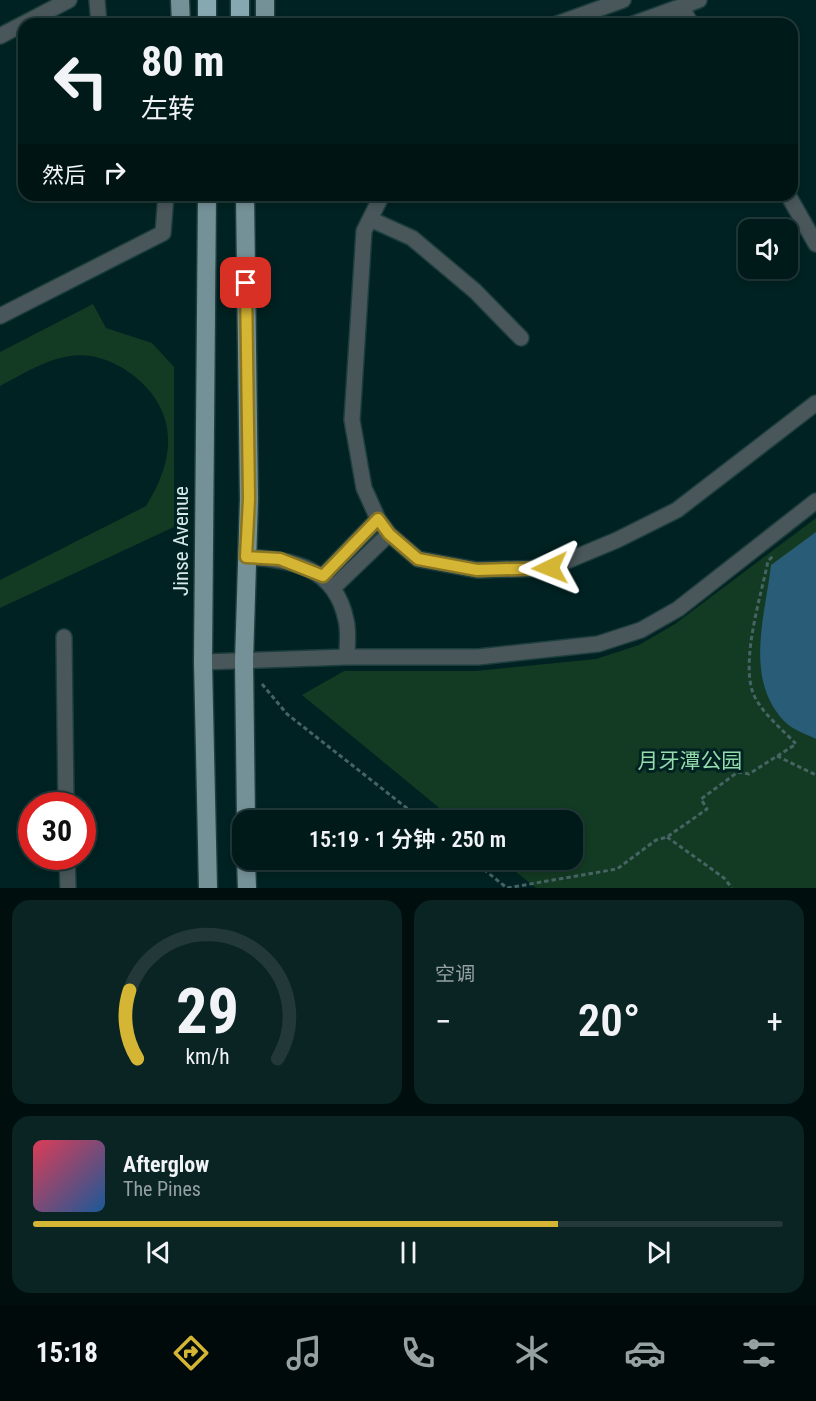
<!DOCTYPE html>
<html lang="zh">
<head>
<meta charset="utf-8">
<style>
  body { margin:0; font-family:"Roboto Condensed","Noto Sans SC",sans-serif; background:#0a2323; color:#f1f3f6; height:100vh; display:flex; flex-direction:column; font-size:22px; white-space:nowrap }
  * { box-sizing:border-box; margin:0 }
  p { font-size:20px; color:#95a1a2 }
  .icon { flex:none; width:33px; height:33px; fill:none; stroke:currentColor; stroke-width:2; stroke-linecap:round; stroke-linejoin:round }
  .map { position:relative; height:888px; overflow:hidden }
  .side { display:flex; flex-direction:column; gap:12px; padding:12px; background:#000e0e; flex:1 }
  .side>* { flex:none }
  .guide { position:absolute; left:18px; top:18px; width:780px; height:183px; border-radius:18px; box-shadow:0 3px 9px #0003,0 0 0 2px #223839; background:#001a1a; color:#f1f3f6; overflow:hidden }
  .controls { position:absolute; left:738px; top:219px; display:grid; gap:12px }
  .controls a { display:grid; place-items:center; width:60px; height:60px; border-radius:12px; background:#001a1a; box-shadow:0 3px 9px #0003,0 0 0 2px #223839; font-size:30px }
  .speed { position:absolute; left:18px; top:792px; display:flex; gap:12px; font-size:30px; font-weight:700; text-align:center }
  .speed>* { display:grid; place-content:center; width:78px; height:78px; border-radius:50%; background:#001a1a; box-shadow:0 3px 9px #0003,0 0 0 2px #223839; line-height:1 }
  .speed .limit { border:9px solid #d22; background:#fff; color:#111 }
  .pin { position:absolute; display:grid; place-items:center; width:51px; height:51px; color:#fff; margin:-26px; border-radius:12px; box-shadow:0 3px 9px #0006 }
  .me { position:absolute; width:66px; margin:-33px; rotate:268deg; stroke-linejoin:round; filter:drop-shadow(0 0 4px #0008) }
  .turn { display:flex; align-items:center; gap:21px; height:126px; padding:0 24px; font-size:27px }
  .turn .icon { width:78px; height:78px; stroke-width:2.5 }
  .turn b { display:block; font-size:42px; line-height:51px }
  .then { display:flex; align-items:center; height:57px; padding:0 24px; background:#0003; gap:12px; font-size:22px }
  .big { font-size:45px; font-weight:600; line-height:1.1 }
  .side .card { flex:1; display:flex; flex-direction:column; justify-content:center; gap:9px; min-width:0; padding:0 21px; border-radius:18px; background:#0a2323 }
  .side .dial { align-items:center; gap:0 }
  .dial svg { height:156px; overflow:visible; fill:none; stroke:#223839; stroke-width:7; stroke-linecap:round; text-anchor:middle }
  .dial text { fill:#f1f3f6; stroke:none }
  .song { display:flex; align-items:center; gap:18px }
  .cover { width:72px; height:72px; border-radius:9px; background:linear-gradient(135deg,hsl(350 70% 55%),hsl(210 70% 35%)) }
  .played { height:6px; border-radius:3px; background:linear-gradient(90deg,#d5b534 70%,#223839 70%) }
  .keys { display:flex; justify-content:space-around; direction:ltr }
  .heat { display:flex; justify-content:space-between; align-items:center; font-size:33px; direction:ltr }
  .side .tiles { flex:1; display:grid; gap:12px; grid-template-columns:1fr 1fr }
  .card:last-child { grid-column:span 2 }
  .trip { position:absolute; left:232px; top:810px; width:351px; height:60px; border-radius:18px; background:#001a1a; box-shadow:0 3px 9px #0003,0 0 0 2px #223839; font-weight:600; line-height:60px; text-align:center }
  .dock { display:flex; height:96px; justify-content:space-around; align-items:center; background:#000a0a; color:#95a1a2 }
  .dock .icon { width:42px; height:42px }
  .dock .active { color:#d5b534 }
  .dock b { font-size:27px; color:#f1f3f6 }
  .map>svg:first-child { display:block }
  .green { fill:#133a22 }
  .water { fill:#295c77 }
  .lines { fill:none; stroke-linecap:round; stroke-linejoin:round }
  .minor-casing { stroke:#1e3e3e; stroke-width:18 }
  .major-casing { stroke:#1e3e3e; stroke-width:21 }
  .highway-casing { stroke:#1e3e3e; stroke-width:21 }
  .path { stroke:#476464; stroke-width:3; stroke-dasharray:4.5 3; stroke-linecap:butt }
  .minor { stroke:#49575a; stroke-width:15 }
  .major { stroke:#759198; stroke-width:18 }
  .highway { stroke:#86a8b1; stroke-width:18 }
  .route-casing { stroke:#8a7622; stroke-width:15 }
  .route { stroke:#d5b534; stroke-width:10 }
  .labels { text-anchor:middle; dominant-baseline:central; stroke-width:6; stroke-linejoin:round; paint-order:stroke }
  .street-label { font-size:21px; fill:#d7e9e9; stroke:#022 }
  .park-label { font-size:21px; fill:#95dcac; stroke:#022 }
</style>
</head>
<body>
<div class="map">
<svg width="816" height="888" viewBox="0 0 816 888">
  <rect width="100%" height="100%" fill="#022"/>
  <path class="green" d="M93,304l13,24 46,15 22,24v160l-174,81v-28l146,-74c27,-43 34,-88 -6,-125 -13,-12 -31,-22 -49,-25 -33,-5 -64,16 -91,30v-34z
    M816,518v370h-280l-35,-28h72v-40h-119l-152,-125 42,-24h131l121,-12 43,-14 36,-21z"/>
  <path class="water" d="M816,532v207c-10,-5 -25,-10 -32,-18 -40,-43 -19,-104 -13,-156z"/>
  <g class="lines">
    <g class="minor-casing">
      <path id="minor" d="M97,0l2,24
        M681,6l10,18
        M557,24l66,-24
        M633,24l66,-24
        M0,36l69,-36
        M382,195l-18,36 -12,189 12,68 14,31 11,15 29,25 59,11 73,-2 67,-28 60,-30 139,-107
        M788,195l28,49
        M370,219l42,19 63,53 46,47
        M0,316l163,-83 3,-38
        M246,557c48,3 89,10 100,63 3,11 1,25 1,37
        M323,576l55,-57
        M335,586l54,-52
        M64,637l2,169
        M203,662l144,-5h131l120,-13 43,-14 37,-21 138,-108
        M67,856l1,32"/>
    </g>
    <g class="major-casing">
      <path id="major" d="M180,0l1,24
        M265,0v24
        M207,195l-4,467 5,226
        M245,195l4,304 -5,162 2,159
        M246,860l1,28"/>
    </g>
    <g class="highway-casing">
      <path id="highway" d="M240,0v24
        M207,24v-24"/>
    </g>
    <path class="path" d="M262,684l25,30 135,106
      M777,756l39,19
      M667,837l57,41 8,10
      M472,860l35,28 110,-19 39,-29 11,-3 40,-28 -6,-10 37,-27 11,2 47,-30c-14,-15 -38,-34 -44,-54 -10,-35 9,-94 16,-129l5,-5"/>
    <use href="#minor" class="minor"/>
    <use href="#major" class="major"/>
    <use href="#highway" class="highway"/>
  </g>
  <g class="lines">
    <g class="route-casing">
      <path id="route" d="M246,283l3,216 -3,58 34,2 43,17 55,-57 11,15 29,25 59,11 73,-2"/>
    </g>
    <use href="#route" class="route"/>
  </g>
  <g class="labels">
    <g class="street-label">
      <text transform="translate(181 541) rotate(-90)">Jinse Avenue</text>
    </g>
    <g class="park-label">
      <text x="690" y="761">月牙潭公园</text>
    </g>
  </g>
</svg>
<div class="controls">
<a><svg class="icon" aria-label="sound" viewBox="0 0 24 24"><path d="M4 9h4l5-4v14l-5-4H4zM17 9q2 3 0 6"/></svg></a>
</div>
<div class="speed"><div class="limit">30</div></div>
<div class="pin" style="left:246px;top:283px;background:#d93025"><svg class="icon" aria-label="arrive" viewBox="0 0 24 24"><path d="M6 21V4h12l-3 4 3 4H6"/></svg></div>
<svg class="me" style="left:550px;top:568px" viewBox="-20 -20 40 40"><path d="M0-17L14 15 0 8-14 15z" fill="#d5b534" stroke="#fff" stroke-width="4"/></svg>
<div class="trip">15:19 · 1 分钟 · 250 m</div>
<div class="guide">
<div class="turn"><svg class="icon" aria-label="left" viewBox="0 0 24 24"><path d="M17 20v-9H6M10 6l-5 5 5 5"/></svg><div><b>80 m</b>左转</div></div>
<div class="then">然后<svg class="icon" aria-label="right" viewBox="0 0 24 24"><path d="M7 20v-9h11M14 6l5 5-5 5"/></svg></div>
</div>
</div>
<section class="side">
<div class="tiles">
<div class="card dial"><svg viewBox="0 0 100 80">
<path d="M14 69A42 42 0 1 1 86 69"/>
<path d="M14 69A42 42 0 0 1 10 34" stroke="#d5b534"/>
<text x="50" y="56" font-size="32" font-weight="700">29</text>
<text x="50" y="72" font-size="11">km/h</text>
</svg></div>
<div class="card"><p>空调</p>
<div class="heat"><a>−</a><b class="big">20°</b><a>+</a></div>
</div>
<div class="card">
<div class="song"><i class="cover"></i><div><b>Afterglow</b><p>The Pines</p></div></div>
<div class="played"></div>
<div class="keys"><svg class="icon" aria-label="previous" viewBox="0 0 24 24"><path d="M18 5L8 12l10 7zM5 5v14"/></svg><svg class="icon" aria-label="pause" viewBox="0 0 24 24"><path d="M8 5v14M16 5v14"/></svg><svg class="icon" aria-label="next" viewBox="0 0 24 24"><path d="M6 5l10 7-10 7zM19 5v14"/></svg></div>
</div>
</div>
</section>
<nav class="dock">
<b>15:18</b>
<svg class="icon active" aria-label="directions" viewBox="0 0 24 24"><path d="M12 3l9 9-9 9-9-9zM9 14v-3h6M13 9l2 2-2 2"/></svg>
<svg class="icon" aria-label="music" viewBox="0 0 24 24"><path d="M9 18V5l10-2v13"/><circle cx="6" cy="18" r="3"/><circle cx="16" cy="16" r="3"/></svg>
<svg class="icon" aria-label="phone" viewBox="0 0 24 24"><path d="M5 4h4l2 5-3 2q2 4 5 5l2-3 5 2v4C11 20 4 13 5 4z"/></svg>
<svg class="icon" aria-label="climate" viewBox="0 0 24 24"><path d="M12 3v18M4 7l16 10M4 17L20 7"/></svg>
<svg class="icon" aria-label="car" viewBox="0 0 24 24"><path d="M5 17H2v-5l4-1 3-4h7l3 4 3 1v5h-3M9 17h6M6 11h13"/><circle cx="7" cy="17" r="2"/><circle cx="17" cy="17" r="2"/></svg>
<svg class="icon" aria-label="filters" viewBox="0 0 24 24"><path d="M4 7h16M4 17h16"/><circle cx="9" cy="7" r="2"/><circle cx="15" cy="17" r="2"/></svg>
</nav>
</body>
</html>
